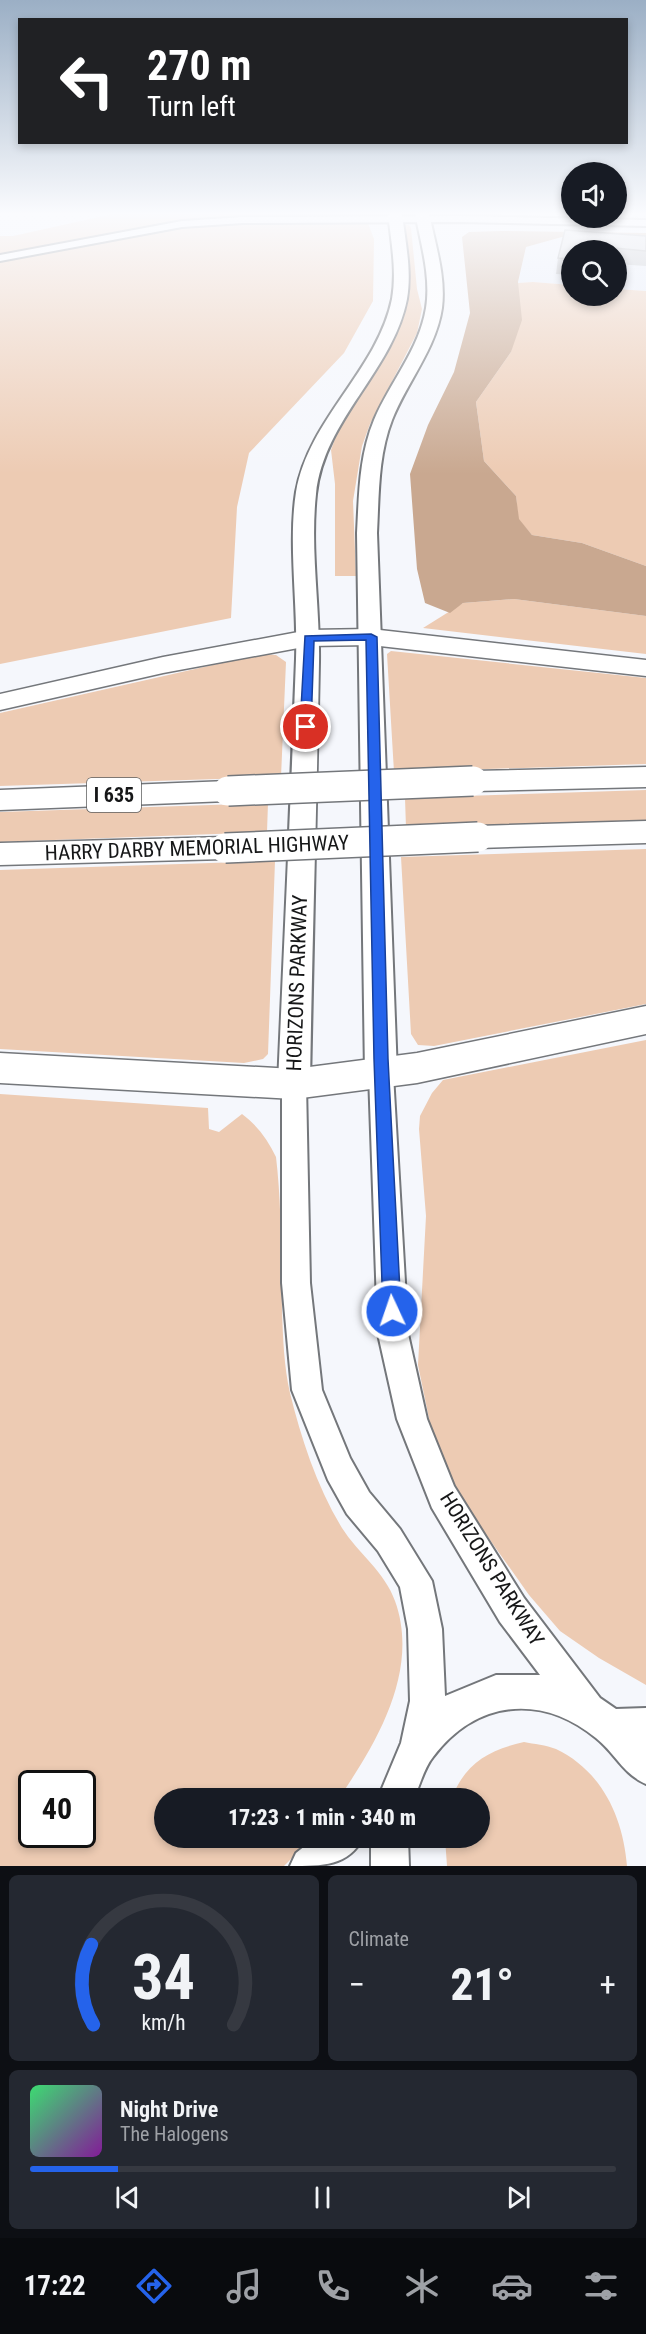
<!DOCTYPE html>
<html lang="en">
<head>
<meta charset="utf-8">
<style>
  body { margin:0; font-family:"Roboto Condensed",sans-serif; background:#242831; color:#f1f3f6; height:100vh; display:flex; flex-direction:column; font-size:22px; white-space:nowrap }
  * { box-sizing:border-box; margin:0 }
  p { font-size:20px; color:#9ea1a6 }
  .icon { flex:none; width:33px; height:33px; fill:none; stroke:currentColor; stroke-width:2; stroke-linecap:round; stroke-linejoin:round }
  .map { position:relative; height:1866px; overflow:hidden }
  .details { display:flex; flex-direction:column; gap:9px; padding:9px; background:#0d0f14; flex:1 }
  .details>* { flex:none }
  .banner { position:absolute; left:18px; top:18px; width:610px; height:126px; border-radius:0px; box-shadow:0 3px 9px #0003; background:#202124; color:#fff; overflow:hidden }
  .fabs { position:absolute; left:561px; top:162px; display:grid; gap:12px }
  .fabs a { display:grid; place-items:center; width:66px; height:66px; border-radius:50%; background:#171b24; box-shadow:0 3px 9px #0003; font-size:30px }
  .speed { position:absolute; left:18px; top:1770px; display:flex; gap:12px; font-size:30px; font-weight:700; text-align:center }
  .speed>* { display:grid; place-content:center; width:78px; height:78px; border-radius:50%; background:#171b24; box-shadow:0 3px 9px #0003; line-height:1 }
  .speed .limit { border:3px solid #111; border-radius:9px; background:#fff; color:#111 }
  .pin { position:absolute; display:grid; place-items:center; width:51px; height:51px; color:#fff; margin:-26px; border:3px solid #fff; border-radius:50%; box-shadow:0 2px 6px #0007 }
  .me { position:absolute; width:66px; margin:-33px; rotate:357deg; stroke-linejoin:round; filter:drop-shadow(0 0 4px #0008) }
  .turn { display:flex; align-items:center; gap:21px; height:126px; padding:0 30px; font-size:27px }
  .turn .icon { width:78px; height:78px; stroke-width:2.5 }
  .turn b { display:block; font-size:42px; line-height:51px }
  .big { font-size:45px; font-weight:800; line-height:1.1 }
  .details .widget { flex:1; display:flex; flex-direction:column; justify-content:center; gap:9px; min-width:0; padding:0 21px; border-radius:9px; background:#242831 }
  .details .dial { align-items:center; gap:0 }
  .dial svg { height:156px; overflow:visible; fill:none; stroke:#363941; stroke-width:7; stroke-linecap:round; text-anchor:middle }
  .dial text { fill:#f1f3f6; stroke:none }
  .song { display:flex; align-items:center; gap:18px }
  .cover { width:72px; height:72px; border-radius:9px; background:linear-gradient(135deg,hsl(140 70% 55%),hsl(290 70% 35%)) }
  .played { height:6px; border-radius:3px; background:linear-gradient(90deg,#2563eb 15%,#363941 15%) }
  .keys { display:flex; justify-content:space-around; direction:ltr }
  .heat { display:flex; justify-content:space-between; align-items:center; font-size:33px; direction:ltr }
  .details .tiles { flex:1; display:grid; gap:9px; grid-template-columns:1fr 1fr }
  .widget:last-child { grid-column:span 2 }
  .trip { position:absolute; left:154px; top:1788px; width:336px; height:60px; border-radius:30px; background:#171b24; box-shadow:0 3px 9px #0003; font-weight:800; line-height:60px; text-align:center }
  .tabs { display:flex; height:96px; justify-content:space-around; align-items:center; background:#090b0e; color:#9ea1a6 }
  .tabs .icon { width:42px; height:42px }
  .tabs .active { color:#2563eb }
  .tabs b { font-size:27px; color:#f1f3f6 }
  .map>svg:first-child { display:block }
  .built { fill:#e6ecf8 }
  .green { fill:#edcbb3; fill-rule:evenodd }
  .water { fill:#c9a890 }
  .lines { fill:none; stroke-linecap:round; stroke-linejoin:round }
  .minor-casing { stroke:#74777b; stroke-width:4 }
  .major-casing { stroke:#74777b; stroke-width:4 }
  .highway-casing { stroke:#74777b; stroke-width:3 }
  .minor { fill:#fff; fill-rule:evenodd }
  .major { fill:#fff; fill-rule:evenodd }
  .highway { fill:#fff; fill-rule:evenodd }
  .highway-bridge-casing { stroke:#74777b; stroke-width:32; stroke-linecap:butt }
  .highway-bridge { stroke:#fff; stroke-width:29 }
  .wall { fill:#b3b5ba }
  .building { fill:#d0d3d8; stroke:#929497; stroke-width:1.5 }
  .route { fill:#2563eb; stroke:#184099; stroke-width:1.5 }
  .labels { text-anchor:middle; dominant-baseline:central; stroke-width:5; stroke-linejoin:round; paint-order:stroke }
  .shield { fill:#fff; stroke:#5c5d5d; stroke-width:1.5 }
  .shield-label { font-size:20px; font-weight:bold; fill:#161718 }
  .street-label { font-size:21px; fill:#161718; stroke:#fff }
</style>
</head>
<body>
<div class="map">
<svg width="646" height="1866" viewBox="0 0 646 1866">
  <rect width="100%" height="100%" fill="#f5f7fc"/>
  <path class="built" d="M562,237l84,4v50l-29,-2 -1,-39h-44l-1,35 -38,-3 -15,1 8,-36z"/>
  <path class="green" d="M117,213h247l10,26 -1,62 -29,52 -95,100 -12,54 -6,111 -231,46v-428h13z
    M404,225h5l2,3 6,61 5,20 -5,24 -47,91 -8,22 -9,55 3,75h-21v-92l-4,-34 11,-31 52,-87z
    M533,282l38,3 1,11h44l1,-7 29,2v275l-64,-23 -50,-8 -14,-16 -2,-23 -32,-35 -8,-59 35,-50 7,-69z
    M514,599l132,17v38l-223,-26 40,-25z
    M391,651l255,27v86l-252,8 -7,-118z
    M261,654l15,1 10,7 -5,115 -281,9v-73z
    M646,790v30l-240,8 -1,-30z
    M268,803l-1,29 -267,10v-30z
    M646,849v155l-212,42 -16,-1 -7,-11 -10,-177z
    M275,861l-7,193 -5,5 -19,4 -244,-14v-179z
    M646,1040v645l-47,-27 -39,-27 -31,-36 -51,-72 -28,-45 -18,-45 -14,-68 8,-149 -7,-87 1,-13 12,-23 11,-13z
    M0,1094l208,14 1,21 10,3 23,-18c15,11 26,26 34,43 6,51 5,103 6,154 1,27 2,56 8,82 11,45 27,94 52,135 16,25 43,44 53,73 25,69 -18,142 -56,197h-174v40h147l-28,28h-284zM32,1784h50v50h-50z
    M524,1742c10,2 22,3 32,7 46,22 67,68 71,117h-180l-2,-28h35v-40h-28c13,-35 37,-48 72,-56z"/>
  <path class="water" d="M501,231l145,2v8l-84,-4 -36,10 -8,35 4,38 -11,32 -35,50 8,59 32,35 3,23 13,16 50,8 64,23v50l-132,-17 -51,4 -13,10 -25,-10 -8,-34 -7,-95 18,-49 26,-53 16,-59 -8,-76 7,-5z"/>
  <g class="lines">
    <g class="minor-casing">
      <path id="minor" d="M460,216l186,4v6l-186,-4 -217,1 -61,4 -182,34v-6l182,-34 61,-4z
        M381,1064l9,3 3,7 15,260 19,85 27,67 70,112 76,100 16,11 30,-1v76c-23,-10 -31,-31 -50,-46 -55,-45 -120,-38 -163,19 -9,11 -13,28 -19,41h-36l23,-55 9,-42 -2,-72 -8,-42 -22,-36 -31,-37 -19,-34 -36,-90 -10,-107v-199l3,-7 9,-3 9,3 3,7 4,199 12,107 28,68 19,34 31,37 32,52 10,48 3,67 51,-21h44l-40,-53 -68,-114 -35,-89 -19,-85 -9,-260 3,-7z
        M315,1838h48c-15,28 -40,28 -73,28l6,-13z
        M371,1838h37l1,28h-38z"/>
    </g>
    <g class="major-casing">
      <path id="major" d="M388,213h14c3,28 10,57 5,86 -14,72 -83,120 -91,195 -6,56 4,112 3,168 -2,141 -7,281 -9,422l-5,9 -11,4 -11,-4 -5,-9c6,-142 13,-283 18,-425 2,-53 -8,-116 0,-167 13,-74 81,-121 96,-193 5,-29 -1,-58 -4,-86z
        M415,213h14c6,31 17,63 13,95 -6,41 -35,74 -50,112 -14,36 -13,75 -15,113l20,541 -5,9 -11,4 -11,-4 -5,-9 -8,-541c2,-38 2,-77 17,-113 16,-38 45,-70 52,-112 5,-31 -5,-64 -11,-95z"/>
    </g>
    <g class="highway-casing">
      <path id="highway" d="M371,629l275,31v16l-275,-31 -62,1 -146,27 -163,37v-16l163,-37 146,-27z
        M646,767v20l-173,4 -10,-3 -5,-7 5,-7 10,-3z
        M228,781l10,3 5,7 -5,7 -10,3 -228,9v-20z
        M646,821v22l-168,5 -11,-3 -4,-8 4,-8 11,-3z
        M225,837l11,3 4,8 -4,8 -11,3 -225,6v-22z
        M646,1006v28l-229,49 -123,16 -294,-16v-30l294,16 123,-16z"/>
    </g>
    <use href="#minor" class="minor"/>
    <use href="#major" class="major"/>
    <use href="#highway" class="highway"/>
    <g class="highway-bridge-casing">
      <path id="highway-bridge" d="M228,791l245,-10
        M225,848l253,-11"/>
    </g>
    <use href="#highway-bridge" class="highway-bridge"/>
  </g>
  <path class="wall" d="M565,230l81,6v30l-30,-2v-14h-44v25l-16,-1 2,-16z"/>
  <path class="building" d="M565,230l81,6v15l-31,-3 -9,2h-34v9l-14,-1z"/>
  <linearGradient id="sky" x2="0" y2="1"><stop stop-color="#9bafc5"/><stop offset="0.45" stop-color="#fafbfe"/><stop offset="1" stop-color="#fafbfe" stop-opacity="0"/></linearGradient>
  <rect width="646" height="474" fill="url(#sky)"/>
  <path class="route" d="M371,634l6,3 11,422 13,252 -3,6 -6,2 -6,-2 -3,-6 -9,-252 -8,-419 -52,1 -3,86 -5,3 -6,-3 5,-91z"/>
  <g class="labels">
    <rect class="shield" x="87" y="778" width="54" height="34" rx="4.5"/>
    <g class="shield-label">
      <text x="114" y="795">I 635</text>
    </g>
    <g class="street-label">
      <text transform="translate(197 848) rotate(-2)">HARRY DARBY MEMORIAL HIGHWAY</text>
      <text transform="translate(297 983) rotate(-88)">HORIZONS PARKWAY</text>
      <text transform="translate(492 1569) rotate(58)">HORIZONS PARKWAY</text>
    </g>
  </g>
</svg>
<div class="fabs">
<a><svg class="icon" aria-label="sound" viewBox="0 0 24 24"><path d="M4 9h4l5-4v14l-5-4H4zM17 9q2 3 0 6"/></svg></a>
<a><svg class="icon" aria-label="search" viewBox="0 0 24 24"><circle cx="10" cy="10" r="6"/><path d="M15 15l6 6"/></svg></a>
</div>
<div class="speed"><div class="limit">40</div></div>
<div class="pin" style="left:306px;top:727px;background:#d93025"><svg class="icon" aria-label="arrive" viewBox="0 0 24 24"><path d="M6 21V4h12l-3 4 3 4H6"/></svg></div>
<svg class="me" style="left:392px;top:1311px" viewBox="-20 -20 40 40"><circle r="17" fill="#2563eb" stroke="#fff" stroke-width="3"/><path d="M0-11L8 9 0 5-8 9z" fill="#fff"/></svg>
<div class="trip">17:23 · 1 min · 340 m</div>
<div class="banner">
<div class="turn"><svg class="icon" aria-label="left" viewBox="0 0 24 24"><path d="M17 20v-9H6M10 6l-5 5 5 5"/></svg><div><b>270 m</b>Turn left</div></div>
</div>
</div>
<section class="details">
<div class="tiles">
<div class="widget dial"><svg viewBox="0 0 100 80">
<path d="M14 69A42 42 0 1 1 86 69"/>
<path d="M14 69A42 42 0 0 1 13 28" stroke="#2563eb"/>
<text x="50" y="56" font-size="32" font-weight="700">34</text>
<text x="50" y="72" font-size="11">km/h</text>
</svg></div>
<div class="widget"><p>Climate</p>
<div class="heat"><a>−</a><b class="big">21°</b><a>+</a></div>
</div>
<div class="widget">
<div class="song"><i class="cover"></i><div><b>Night Drive</b><p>The Halogens</p></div></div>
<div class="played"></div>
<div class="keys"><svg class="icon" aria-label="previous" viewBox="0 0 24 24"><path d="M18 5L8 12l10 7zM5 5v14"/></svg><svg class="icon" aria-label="pause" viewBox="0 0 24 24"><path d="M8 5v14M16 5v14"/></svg><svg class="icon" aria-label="next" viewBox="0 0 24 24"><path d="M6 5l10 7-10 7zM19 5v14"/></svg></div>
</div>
</div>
</section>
<nav class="tabs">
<b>17:22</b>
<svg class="icon active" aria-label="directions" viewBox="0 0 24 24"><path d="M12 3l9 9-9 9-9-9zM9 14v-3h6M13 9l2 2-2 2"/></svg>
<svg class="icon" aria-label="music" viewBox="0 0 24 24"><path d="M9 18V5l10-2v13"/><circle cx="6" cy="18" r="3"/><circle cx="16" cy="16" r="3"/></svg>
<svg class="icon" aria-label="phone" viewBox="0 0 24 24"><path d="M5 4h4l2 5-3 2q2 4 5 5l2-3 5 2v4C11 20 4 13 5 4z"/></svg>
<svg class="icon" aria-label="climate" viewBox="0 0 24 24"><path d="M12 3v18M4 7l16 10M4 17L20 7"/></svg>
<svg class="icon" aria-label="car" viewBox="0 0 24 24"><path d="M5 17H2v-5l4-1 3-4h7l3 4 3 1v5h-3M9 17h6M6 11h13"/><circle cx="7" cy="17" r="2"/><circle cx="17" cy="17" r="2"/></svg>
<svg class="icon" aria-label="filters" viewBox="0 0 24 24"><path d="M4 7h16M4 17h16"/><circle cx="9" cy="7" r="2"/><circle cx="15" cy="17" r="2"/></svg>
</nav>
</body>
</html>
